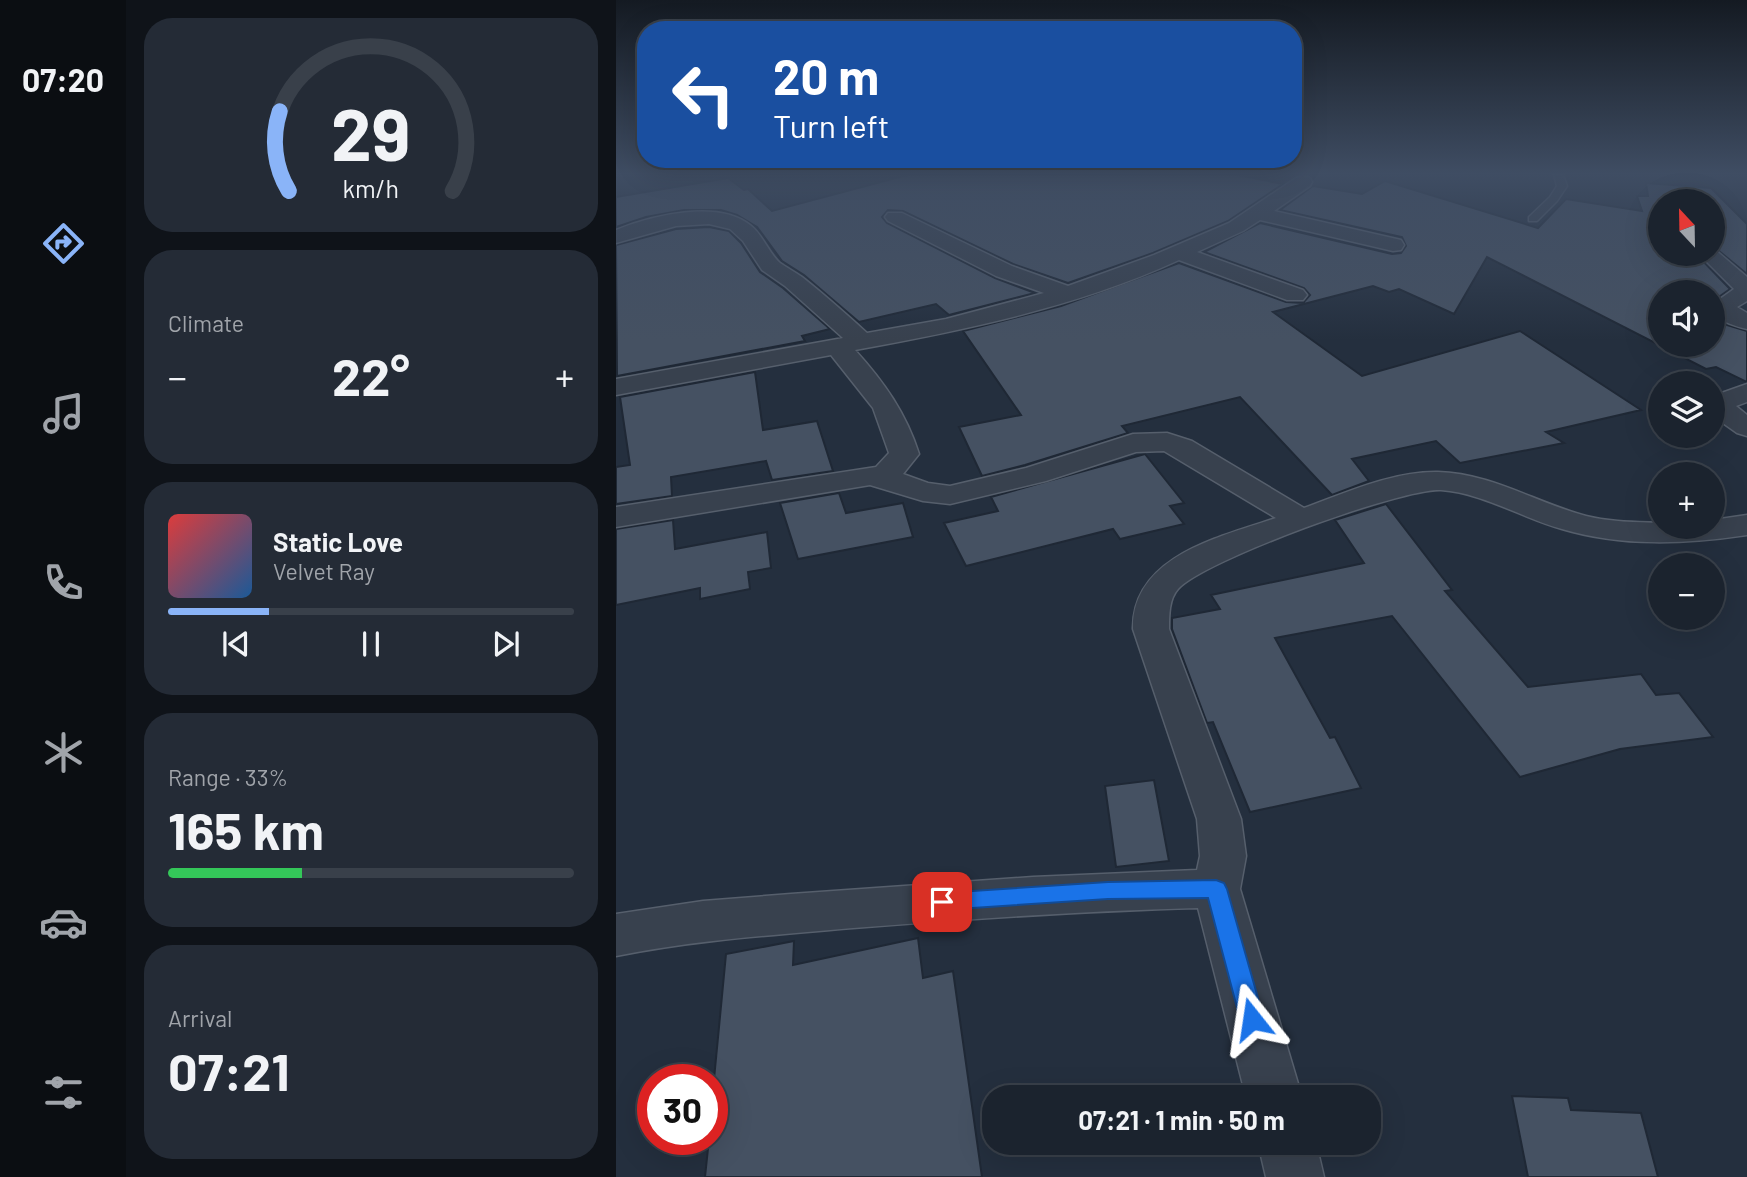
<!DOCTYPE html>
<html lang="en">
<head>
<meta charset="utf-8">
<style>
  body { margin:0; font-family:Barlow,sans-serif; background:#242b36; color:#f1f3f6; height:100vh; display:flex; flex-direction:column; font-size:26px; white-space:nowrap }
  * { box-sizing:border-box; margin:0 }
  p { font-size:23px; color:#a0a4aa }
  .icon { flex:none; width:38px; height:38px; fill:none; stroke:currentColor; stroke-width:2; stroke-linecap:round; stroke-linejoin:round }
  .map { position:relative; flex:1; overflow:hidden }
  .details { display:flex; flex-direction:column; gap:18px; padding:18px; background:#0f1319; width:490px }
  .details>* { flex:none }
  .hud { position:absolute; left:21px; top:21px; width:665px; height:147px; border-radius:28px; box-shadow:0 7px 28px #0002,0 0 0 2px #39404a; background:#1a4fa0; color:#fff; overflow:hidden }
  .needle { width:46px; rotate:338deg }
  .tools { position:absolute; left:1032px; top:189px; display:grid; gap:14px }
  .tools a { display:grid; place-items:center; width:77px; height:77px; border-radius:50%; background:#1b232e; box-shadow:0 7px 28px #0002,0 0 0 2px #39404a; font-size:35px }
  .speed { position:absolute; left:21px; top:1064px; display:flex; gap:14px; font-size:35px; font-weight:700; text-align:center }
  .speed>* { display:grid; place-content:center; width:91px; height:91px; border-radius:50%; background:#1b232e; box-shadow:0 7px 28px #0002,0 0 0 2px #39404a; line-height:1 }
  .speed .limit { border:10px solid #d22; background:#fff; color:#111 }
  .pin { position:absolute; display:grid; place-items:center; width:60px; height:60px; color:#fff; margin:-30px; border-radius:14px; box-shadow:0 4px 10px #0006 }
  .me { position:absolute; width:77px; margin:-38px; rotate:345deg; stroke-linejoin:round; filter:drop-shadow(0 0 5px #0008) }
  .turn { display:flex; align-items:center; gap:24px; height:147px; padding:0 21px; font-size:32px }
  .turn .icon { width:91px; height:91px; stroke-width:2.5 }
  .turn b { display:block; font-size:49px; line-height:60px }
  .big { font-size:52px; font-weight:700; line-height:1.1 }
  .details .widget { flex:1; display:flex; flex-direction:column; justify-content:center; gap:10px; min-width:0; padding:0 24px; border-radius:28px; background:#242b36 }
  .details .dial { align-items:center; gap:0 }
  .dial svg { height:182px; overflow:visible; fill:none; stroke:#39404a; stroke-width:7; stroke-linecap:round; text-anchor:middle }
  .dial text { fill:#f1f3f6; stroke:none }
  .song { display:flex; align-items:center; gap:21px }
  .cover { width:84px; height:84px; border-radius:10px; background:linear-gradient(135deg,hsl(0 70% 55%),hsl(210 70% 35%)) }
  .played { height:7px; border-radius:4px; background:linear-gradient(90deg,#8ab4f8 25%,#39404a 25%) }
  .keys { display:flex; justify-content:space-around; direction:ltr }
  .heat { display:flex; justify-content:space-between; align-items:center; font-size:38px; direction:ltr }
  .charge { height:10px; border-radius:5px; background:linear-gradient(90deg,#34c759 33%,#39404a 0) }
  .trip { position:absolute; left:366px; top:1085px; width:399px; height:70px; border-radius:28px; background:#1b232e; box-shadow:0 7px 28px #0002,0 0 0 2px #39404a; font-weight:700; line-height:70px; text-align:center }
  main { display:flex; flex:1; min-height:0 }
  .dock { display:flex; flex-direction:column; width:126px; justify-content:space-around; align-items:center; background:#0b0e12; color:#a0a4aa }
  .dock .icon { width:49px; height:49px }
  .dock .current { color:#8ab4f8 }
  .dock b { font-size:32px; color:#f1f3f6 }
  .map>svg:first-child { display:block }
  .building { fill:#455162; stroke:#1f2835; stroke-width:2 }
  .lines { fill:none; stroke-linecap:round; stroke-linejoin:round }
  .service-casing { stroke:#565f6c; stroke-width:3 }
  .minor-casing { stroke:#565f6c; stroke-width:3 }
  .service { fill:#38414e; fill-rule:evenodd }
  .minor { fill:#38414e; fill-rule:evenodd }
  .route { fill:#1a73e8; stroke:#114b97; stroke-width:2 }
</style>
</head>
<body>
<main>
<nav class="dock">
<b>07:20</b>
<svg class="icon current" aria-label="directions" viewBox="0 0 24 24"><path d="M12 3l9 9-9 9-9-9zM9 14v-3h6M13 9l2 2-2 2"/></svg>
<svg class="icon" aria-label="music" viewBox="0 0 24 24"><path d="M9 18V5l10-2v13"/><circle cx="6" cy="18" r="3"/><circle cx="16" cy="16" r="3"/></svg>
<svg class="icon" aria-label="phone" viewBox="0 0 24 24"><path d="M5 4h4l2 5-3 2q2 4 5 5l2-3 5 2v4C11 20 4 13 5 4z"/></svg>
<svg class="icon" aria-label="climate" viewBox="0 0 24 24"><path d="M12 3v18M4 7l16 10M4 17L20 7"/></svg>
<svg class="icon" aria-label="car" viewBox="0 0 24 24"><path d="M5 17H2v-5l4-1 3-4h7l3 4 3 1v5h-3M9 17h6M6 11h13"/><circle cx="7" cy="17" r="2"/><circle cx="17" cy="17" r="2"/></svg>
<svg class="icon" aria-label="filters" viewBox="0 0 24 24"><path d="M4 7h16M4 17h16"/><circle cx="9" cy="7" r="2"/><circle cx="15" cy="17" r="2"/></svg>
</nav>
<section class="details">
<div class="widget dial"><svg viewBox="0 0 100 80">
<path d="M14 69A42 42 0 1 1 86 69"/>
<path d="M14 69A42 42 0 0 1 10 34" stroke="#8ab4f8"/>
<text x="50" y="56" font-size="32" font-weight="700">29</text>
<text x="50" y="72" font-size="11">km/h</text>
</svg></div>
<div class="widget"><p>Climate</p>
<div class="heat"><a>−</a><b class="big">22°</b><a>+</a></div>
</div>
<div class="widget">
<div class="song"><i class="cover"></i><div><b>Static Love</b><p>Velvet Ray</p></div></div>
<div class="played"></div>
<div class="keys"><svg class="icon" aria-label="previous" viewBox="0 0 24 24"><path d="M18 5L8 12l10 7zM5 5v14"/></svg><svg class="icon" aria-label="pause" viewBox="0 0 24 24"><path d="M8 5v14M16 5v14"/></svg><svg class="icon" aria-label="next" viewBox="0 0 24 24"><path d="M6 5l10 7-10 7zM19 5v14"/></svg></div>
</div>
<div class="widget"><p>Range · 33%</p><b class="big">165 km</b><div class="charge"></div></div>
<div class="widget"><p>Arrival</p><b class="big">07:21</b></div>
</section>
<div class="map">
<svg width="1131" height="1177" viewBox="0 0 1131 1177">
  <rect width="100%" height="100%" fill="#242f3e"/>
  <path class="building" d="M291,175h331l45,9 -55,37 -75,32 -85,30 -55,-19 -110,-53 -15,-1 -6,7 5,6 108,55 40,15 -86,22 -13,-11 -77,18 -55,-47 -22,-14 -25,-34 -20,-12 -16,-5h-37l-38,7 -30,10v-30l112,-19 16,12 4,-1 24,22z
    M769,181l153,47 28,-29 76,12 -5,-15h11l-2,-13 65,5 36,36v50l-34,-28v-45h-52v53h35l34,35 -17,12v-9h-52v53h52v-32l11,11 23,7v51l-31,-15 -10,2 -219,-112 -33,57 -55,-25 -10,3 -16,-6 -100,26 89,64 158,-45 121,79 -95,22 18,11 -104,20 -24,-22 -84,18 17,22 -37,14 -92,-98 -118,29 6,7 -103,32 -43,11 -23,-49 62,-12 -58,-84 98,-25 118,-43 107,39 17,1 7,-8 -6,-7 -100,-36 56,-29 132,31 9,-1 5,-7 -4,-9 -122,-27 33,-24 49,8z
    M93,227l20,4 12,12 19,29 23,16 47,41 -28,7 3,5 -188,35 -1,-131 60,-16z
    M139,372l8,58 54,-9 16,50 -61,9 -6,-19 -95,16 1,19 -56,8v-37l14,-2 -10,-68z
    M529,454l39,49 -14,3 14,18 -64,15 -7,-10 -147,37 -22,-43 54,-12 -7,-14z
    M223,493l7,20 57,-10 10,34 -115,22 -18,-56z
    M770,504l66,86 -7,1 83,96 113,-13 15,21 23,-2 34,44 -93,12 -100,28 -128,-161 -117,22 55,100 5,-1 26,51 -111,24 -37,-90 -6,1 -35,-94v-11l48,-9 -9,-14 153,-32 -29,-43z
    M57,520l2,29 92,-17 4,36 -23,4 2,17 -50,10v-11l-84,17v-76z
    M538,780l15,81 -53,6 -11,-81z
    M302,938l5,40 30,-7 29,206h-277l4,-38h3v-39l14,-146 68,-13 -1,24z
    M896,1096l56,2 3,12 70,3 17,64h-130z"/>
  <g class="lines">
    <g class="service-casing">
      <path id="service" d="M938,175h9l4,11 -10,15 -20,20h-8v-4l21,-20 7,-11z"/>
    </g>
    <g class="minor-casing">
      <path id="minor" d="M687,176l7,2 2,4 -2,4 -36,25 127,29 3,5 -3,5 -8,1 -133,-31 -17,11 -46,21 106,38 4,5 -4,5h-16l-108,-40c-102,47 -214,70 -324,90 29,32 51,63 64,104l-16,20 25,9 22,3 76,-18 107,-34 34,-1 25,8 112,67c41,-15 89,-37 134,-36 52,1 99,31 148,44 24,6 50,6 75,7v4h52v-7l34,-5v20c-61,9 -125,12 -185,-6 -40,-11 -79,-36 -121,-39 -39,-2 -237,70 -263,99 -9,10 -9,26 -9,40l72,190 5,37 -6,33 62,208h-56l-48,-189c-116,3 -230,11 -345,20 -79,7 -159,12 -237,28v-42l87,-13 88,-7 242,-17 164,-7 3,-14 -3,-37 -64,-190c-1,-73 87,-92 143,-111l-112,-67 -28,1 -90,29 -96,23 -27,-3 -53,-16 -254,42v-20l260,-40 13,-14 -16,-45 -42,-53 -215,40v-16l227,-41 -58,-52 -23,-16 -19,-29 -13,-12 -21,-5 -33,2 -60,17v-13c34,-14 102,-31 134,-5 13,10 18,27 30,38 7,5 15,9 22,14 23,18 44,37 65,56l79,-14 98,-26 -48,-17 -108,-55 -3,-4 3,-4h14l110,53 56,20 86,-31 75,-32 67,-45z
        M1097,248l34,29v24l-10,6 10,6v16c-16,-4 -31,-8 -34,-25l21,-15 -35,-35h14z
        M1131,384v18l-11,4 11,9v21l-10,-3 -24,-17v-20z
        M642,1143h58l8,34h-58z"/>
    </g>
    <use href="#service" class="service"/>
    <use href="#minor" class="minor"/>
  </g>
  <linearGradient id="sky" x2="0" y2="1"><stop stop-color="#141a22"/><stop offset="0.51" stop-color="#3f4d63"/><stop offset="1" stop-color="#3f4d63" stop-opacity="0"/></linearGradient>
  <rect width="1131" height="340" fill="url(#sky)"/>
  <path class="route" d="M600,880l8,3 3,6 37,130 -3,8 -9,3 -8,-3 -4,-8 -32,-121 -100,1 -166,11 -7,-2 -4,-6 4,-7 7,-2 166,-11z"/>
</svg>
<div class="tools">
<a><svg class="needle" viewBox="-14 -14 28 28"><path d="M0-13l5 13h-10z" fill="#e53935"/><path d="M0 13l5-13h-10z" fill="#a0a4aa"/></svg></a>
<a><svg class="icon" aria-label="sound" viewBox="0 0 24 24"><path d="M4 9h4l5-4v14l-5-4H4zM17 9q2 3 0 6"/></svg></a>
<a><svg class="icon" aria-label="layers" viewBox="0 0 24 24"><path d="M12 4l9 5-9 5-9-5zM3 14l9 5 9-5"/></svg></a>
<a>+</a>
<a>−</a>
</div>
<div class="speed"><div class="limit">30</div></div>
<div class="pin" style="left:326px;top:902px;background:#d93025"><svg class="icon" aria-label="arrive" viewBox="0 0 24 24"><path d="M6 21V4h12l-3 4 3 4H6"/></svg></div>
<svg class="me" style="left:636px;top:1019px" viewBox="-20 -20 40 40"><path d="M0-17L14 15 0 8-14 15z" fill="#1a73e8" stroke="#fff" stroke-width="4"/></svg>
<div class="trip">07:21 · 1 min · 50 m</div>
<div class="hud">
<div class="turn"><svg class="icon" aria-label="left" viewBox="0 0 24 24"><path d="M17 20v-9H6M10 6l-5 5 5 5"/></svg><div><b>20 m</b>Turn left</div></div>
</div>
</div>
</main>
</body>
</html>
